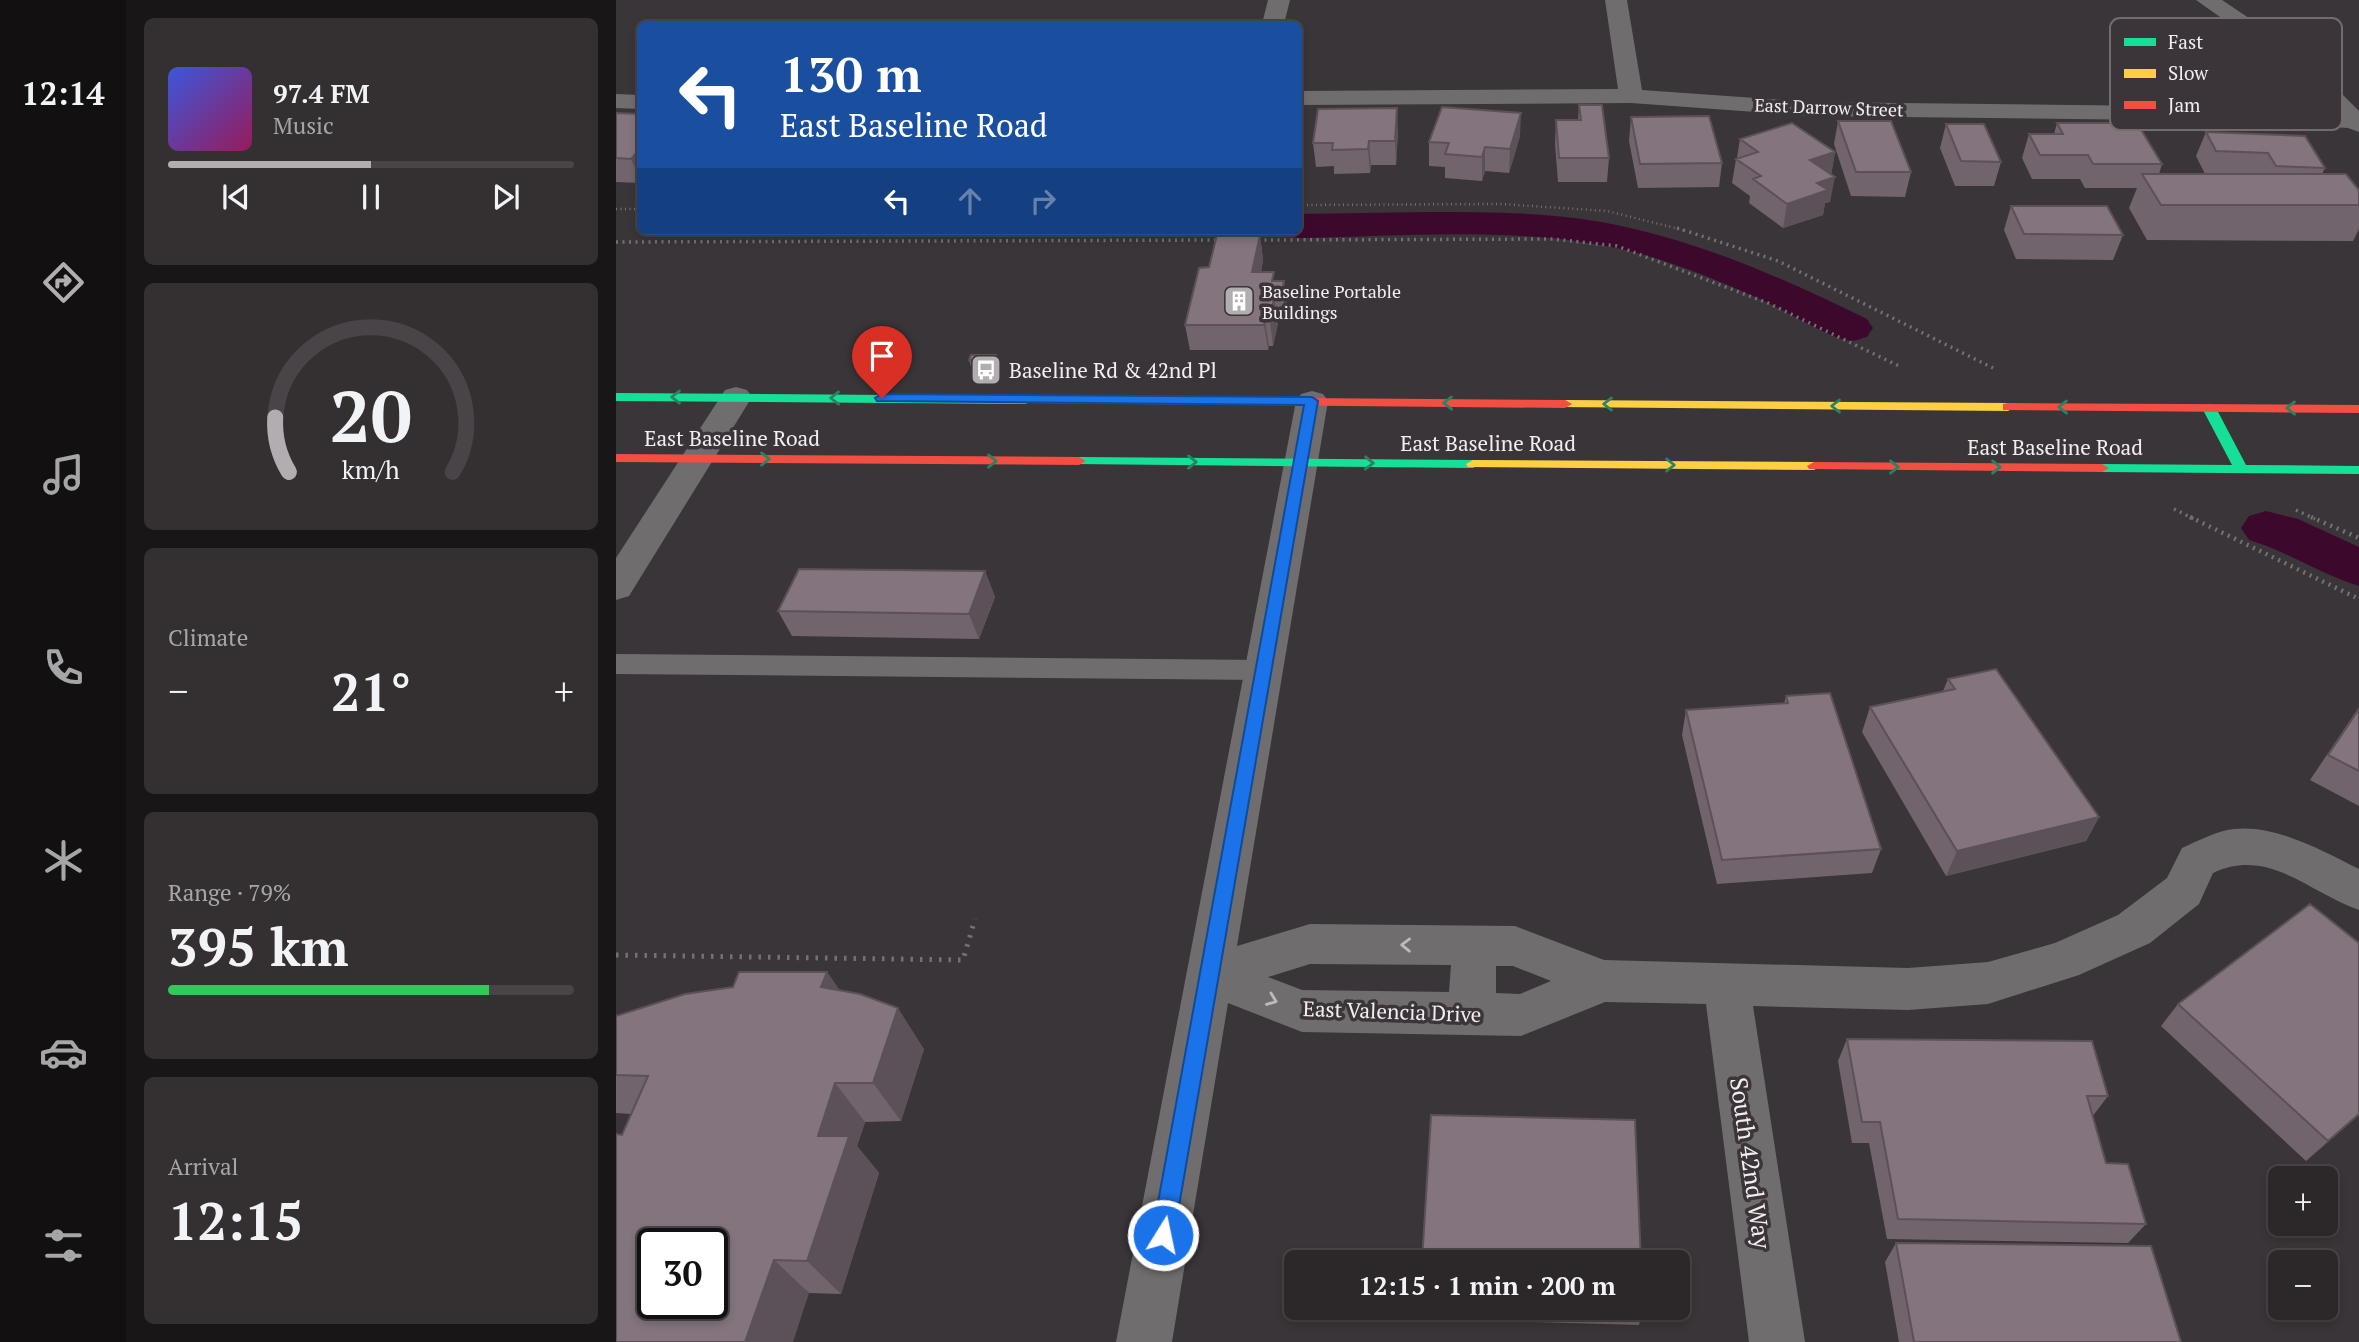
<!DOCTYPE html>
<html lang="en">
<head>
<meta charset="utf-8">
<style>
  body { margin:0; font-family:"PT Serif",serif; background:#343032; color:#f1f3f6; height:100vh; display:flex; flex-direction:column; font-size:26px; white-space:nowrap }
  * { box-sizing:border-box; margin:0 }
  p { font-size:23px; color:#a6a6a8 }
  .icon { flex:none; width:38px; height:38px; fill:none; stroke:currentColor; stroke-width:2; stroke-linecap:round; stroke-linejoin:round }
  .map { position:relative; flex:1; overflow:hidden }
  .sheet { display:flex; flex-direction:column; gap:18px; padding:18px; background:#181617; width:490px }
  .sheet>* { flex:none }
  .guide { position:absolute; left:21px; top:21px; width:665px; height:214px; border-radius:10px; box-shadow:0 4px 10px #0003,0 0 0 2px #484447; background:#1a4fa0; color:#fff; overflow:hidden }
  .tools { position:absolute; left:1652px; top:1166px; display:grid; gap:14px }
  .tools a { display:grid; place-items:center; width:70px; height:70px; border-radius:10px; background:#2c282a; box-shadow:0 4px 10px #0003,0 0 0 2px #484447; font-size:35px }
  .speed { position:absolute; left:21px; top:1228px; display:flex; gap:14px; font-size:35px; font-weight:700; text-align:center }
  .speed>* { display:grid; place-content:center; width:91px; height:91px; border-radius:50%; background:#2c282a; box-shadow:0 4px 10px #0003,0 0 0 2px #484447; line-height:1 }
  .speed .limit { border:4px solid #111; border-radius:10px; background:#fff; color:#111 }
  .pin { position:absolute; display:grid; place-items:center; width:60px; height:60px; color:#fff; margin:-72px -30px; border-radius:50% 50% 50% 0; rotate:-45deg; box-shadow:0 0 7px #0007 }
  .pin .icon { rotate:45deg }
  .me { position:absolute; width:77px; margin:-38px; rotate:10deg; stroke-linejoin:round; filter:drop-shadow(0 0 5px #0008) }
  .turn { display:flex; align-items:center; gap:24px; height:147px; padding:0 28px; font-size:32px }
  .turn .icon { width:91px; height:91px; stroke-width:2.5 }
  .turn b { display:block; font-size:49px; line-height:60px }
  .lanes { display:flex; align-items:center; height:66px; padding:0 28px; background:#0003; justify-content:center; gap:35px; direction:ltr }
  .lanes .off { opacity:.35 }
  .big { font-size:52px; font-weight:700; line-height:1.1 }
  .sheet .tile { flex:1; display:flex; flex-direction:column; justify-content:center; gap:10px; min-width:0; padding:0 24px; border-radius:10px; background:#343032 }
  .sheet .dial { align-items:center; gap:0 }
  .dial svg { height:182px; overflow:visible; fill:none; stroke:#484447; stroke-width:7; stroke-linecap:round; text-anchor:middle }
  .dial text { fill:#f1f3f6; stroke:none }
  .song { display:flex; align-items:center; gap:21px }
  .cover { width:84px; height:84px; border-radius:10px; background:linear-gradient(135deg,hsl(230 70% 55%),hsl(330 70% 35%)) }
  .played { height:7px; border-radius:4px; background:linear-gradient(90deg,#b2adb0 50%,#484447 50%) }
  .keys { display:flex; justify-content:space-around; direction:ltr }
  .heat { display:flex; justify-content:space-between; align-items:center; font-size:38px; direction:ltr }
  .charge { height:10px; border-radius:5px; background:linear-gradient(90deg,#34c759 79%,#484447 0) }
  .trip { position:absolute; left:668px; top:1250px; width:406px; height:70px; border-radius:10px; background:#2c282a; box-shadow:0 4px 10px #0003,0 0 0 2px #484447; font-weight:700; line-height:70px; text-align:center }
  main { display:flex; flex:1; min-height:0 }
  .tabs { display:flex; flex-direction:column; width:126px; justify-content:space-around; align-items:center; background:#121011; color:#a6a6a8 }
  .tabs .icon { width:49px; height:49px }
  .tabs .selected { color:#b2adb0 }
  .tabs b { font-size:32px; color:#f1f3f6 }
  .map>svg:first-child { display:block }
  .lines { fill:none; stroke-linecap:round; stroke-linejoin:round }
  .canal { fill:#3c092d; fill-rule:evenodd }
  .path-far3 { stroke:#747174; stroke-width:2.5; stroke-dasharray:1 3.5; stroke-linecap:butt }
  .path-far2 { stroke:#747174; stroke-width:3.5; stroke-dasharray:2 4.5; stroke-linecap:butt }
  .path-far1 { stroke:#747174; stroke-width:4.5; stroke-dasharray:2 5; stroke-linecap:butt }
  .path { stroke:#747174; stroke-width:5; stroke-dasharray:2.5 7; stroke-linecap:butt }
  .lane { fill:#706d6f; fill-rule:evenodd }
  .street { fill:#706d6f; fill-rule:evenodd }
  .fast { fill:#16e098; fill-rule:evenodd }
  .slow { fill:#ffcf43; fill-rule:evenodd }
  .jam { fill:#f24e42; fill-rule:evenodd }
  .wall { fill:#71646c }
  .shaded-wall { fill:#5c5158 }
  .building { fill:#83747d; stroke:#5c5158; stroke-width:2; fill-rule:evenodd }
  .oneway { stroke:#2a8163 }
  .oneway2 { stroke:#bebabc }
  .route { fill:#1a73e8; stroke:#114b97; stroke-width:2 }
  .labels { text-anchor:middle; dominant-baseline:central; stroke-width:7; stroke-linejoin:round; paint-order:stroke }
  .far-street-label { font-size:18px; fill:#f2eef0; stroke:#3b3438 }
  .far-poi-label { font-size:18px; fill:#f2eef0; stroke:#3b3438; text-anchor:start }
  .poi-label { font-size:21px; fill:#f2eef0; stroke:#3b3438; text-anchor:start }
  .street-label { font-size:21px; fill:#f2eef0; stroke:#3b3438 }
  .near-street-label { font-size:24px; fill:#f2eef0; stroke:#3b3438 }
  .key { fill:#3b3438; stroke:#726c6f; stroke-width:2 }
  .key-label { font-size:19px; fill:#f2eef0 }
</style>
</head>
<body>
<main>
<nav class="tabs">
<b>12:14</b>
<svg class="icon selected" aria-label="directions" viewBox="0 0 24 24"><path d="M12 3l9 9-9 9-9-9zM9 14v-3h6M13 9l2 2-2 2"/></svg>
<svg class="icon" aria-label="music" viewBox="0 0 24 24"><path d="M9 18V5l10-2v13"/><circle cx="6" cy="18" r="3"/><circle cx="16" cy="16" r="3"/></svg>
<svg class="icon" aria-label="phone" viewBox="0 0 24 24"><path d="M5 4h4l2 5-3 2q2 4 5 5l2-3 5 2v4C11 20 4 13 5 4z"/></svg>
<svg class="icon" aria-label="climate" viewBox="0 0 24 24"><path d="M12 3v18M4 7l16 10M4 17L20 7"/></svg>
<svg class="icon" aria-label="car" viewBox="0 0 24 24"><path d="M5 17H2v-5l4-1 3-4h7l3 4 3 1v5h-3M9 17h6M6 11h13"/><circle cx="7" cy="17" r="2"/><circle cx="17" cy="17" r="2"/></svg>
<svg class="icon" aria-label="filters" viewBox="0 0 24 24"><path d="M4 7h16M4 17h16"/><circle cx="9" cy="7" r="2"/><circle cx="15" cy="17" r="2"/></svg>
</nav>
<section class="sheet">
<div class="tile">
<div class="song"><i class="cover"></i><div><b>97.4 FM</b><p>Music</p></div></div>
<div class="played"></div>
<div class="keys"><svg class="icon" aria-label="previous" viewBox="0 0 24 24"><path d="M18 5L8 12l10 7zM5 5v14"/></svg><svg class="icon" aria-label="pause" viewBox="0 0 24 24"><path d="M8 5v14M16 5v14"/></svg><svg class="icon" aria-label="next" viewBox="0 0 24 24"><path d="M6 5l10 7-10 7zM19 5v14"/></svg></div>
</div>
<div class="tile dial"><svg viewBox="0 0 100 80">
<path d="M14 69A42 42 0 1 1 86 69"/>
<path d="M14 69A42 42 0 0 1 8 45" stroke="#b2adb0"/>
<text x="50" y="56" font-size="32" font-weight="700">20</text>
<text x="50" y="72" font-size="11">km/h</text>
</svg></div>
<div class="tile"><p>Climate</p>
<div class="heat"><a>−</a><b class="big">21°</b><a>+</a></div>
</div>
<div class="tile"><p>Range · 79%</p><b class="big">395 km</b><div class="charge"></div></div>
<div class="tile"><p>Arrival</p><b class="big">12:15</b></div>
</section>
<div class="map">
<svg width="1743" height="1342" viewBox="0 0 1743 1342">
  <rect width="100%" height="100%" fill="#3a3538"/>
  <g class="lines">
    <path class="canal" d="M813,212c57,0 116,0 172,10 94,17 180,55 266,97l6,9 -6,9c-5,1 -11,4 -16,4 -18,-1 -62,-28 -81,-37 -36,-17 -72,-32 -109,-44 -115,-37 -243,-24 -363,-22l-14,-4 -2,-3h16v-17z
      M1650,511l32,8 61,28v39c-39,-12 -72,-35 -110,-46l-8,-12 8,-12z"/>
    <path class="path-far3" d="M682,205l203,-1 106,7 76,19
      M0,209h24"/>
    <path class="path-far2" d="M1061,228l101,33 215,107
      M642,240l295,-1 64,7 151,57 131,63
      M0,242l605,-2
      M1558,509l20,10
      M1680,510l19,9"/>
    <path class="path-far1" d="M1574,517l169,82
      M1695,517l48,21"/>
    <path class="path" d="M0,955l347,5 12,-41"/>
    <path class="lane" d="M0,654l648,6 9,3 4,7 -4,7 -9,3 -648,-6z"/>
    <path class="street" d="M652,0h22l-6,24h-22z
      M989,0h22l15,90 169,12 429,5 92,5 -47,-49 -89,-63h26l79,53 58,58v21l-11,-4 -108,-7 -429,-5 -180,-13 -333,2v-14l320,-2z
      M0,94l24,1v14l-24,-1z
      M120,387l11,3 5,7 -123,199 -13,4v-42l109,-168z
      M696,391l11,3 5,7 -91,545 73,-22 205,2 89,34 304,8 80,-6 67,-19 63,-28 49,-37 15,-30c16,-7 34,-17 52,-19 41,-5 89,22 125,40v41c-51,-18 -90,-63 -146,-37l-14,31 -49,39 -71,32 -91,29 -80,6 -155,-4 52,336h-56l-43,-338 -101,-2 -84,34 -219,-4 -74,-29 -56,339h-56l180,-941 5,-7zM694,964l141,1 -2,27 -147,-2 -34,-13zM880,966h17l38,15 -31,13 -24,-1z"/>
    <path class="fast" d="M0,393l410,3 6,4 -6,4 -410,-3z
      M1593,404l7,4 30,57 113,1v8l-257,-2 -7,-4 7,-4 130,1 -30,-57z
      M463,457l394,3 7,4 -7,4 -399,-4 -2,-3 2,-3z"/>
    <path class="slow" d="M949,400l443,3 7,4 -7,4 -448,-4v-6z
      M857,460l341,2 7,4 -7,4 -346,-3 -2,-3z"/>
    <path class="jam" d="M410,396l539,4 7,4 -7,4 -544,-5 -1,-3z
      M1392,403l351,2v8l-356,-3v-6z
      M0,454l463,3 7,4 -7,4 -463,-3z
      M1198,462l288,2 7,4 -7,4 -293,-3 -2,-3z"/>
  </g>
  <path class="wall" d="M963,105l30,53 -2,24h-49l-3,-38 1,-24h22z
    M0,113l24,1v69l-24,-1z
    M1015,117l91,46 -3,24 -81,1 -9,-47z
    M1222,121l73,51 -6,25 -54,-1 -17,-52z
    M1441,123l105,41 -3,10h46l-9,-18 10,-24 119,36 -3,6 37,16v39l-6,12 -206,-1 -18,-32 8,-20h-52l-5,-9h-48l-10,-21 7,-24h25z
    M1330,124l55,38 -7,24h-39l-15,-38z
    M782,132l-2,33h-25l-1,8 -36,1v-8l-18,1 -3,-24z
    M904,136l-11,37 -24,-2 -3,10 -37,-3v-11l-16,-1v-24z
    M1124,139l95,13 -4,23 -1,27 -5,1 -2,12 -40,13 -34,-25 1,-7 -18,-13 4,-24 1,-1z
    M1395,206l112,29 -10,25 -97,-1 -12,-29z
    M644,235l3,25 -2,12 14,9h9l3,25 -2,9 -8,1 1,7 -5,23h-4l-1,4h-78l-5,-25 24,-58z
    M380,355l4,13 -2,5h-25l-4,-13z
    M369,571l10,26 -16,42 -187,-3 -14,-25z
    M1332,679l151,138 -13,24 -140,35 -84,-144 8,-25 73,-16z
    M1170,696l95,153 -9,24 -155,11 -35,-149 4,-25 98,-6z
    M1743,707v99l-49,-26z
    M211,972l12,18 85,59 -23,72 -36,1 -8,24 22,27 -38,121 -32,-1 -187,-158 9,-21 -15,-1v-97z
    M1562,1004l181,111 -53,46 -145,-135z
    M1231,1039l261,57 -16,21 14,46 40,61 -18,19 -241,-4 -18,-96h-17l-14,-82z
    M1280,1243l285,99h-282l-14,-80z
    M804,1307h223v1l-4,17 -218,-6z"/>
  <path class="shaded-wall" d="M781,108l1,24 -2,33 -1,-24z
    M905,113l-1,23 -11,37 1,-24z
    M753,141l2,24 -1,8 -2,-24z
    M869,147v24l-3,10v-24z
    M24,149v29l-9,-19z
    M1219,152l-4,24 -21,-16z
    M1219,177l-5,25 -5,1 -2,12 -40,13 4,-24 30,-21z
    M644,235l3,25 -7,37 -4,-25z
    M668,281l3,25 -2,9 -3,-25z
    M655,291l2,15 1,-8 4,25 -5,23 -3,-25z
    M649,321l4,25 -1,4 -4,-25z
    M380,355l4,13 -2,5 -4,-13z
    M369,571l10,26 -16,42 -10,-25z
    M1483,817l-13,24 -140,35 11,-25z
    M211,972l29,41 -35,-26z
    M282,1008l26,41 -23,72 -28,-38z
    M219,1083l30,39 -8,24 22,27 -38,121 -34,-33 11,-125z
    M1743,1114v1l-53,46 22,-20z
    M158,1260l35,33 -16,49h-48z"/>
  <path class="building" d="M963,105h23l7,53h-50l-3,-38h25z
    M826,107l79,6 -11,36 -25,-2 -3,10 -37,-3 4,-11 -20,-1z
    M781,108l-2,33h-26l-1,8 -36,1 1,-7h-20l5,-34z
    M0,113l24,1v35l-9,10 -15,-1z
    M1093,116l13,47 -82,1 -9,-47z
    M1222,121h53l20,51h-55z
    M1176,123l43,29 -25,8 25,17 -18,6 11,7 -41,14 -34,-25 8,-3 -25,-17 22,-7 -18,-13z
    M1441,123h80l25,41h-69l-5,-9h-48l-11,-21h34z
    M1330,124h38l17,38 -40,-1z
    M1590,132l99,4 20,32 -49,-2 -8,-13 -52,-2z
    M1526,174h204l13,16v15h-198z
    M1395,206h96l16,29 -99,-1z
    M601,235h43l-8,37h22l-2,9h12l-2,9 -11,1 -1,7h4l-4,23h-5l-1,4h-79l14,-57 10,-1z
    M355,355h25l-2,5h-25z
    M183,569l186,2 -16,43 -191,-3z
    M1380,669l103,148 -142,34 -87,-144 85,-18 -7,-10z
    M1214,693l51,156 -159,11 -36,-150 102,-7 -2,-7z
    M1743,709v62l-31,-16z
    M1694,904l49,39v171l-31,27 -150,-137z
    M123,972h88l-6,15 39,7 38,14 -25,75h-38l-17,53h31l-42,125 -33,-1 -29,82h-129v-208l6,1 26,-59 -32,-1v-59l69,-22 48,-7zM37,1244h59v60h-59z
    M1231,1039l245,2 16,55h-21l19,67 22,1 18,60 -248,-5 -18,-97h-18z
    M815,1115l204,5 6,142h-219z
    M1280,1243l255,3 30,96h-267z"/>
  <defs><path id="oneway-chevron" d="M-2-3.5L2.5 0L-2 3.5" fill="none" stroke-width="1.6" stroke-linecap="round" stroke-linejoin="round" transform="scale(1.75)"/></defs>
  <g class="oneway">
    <use href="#oneway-chevron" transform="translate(60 397) rotate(-180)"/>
    <use href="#oneway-chevron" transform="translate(219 398) rotate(-180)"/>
    <use href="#oneway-chevron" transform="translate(832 403) rotate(-180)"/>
    <use href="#oneway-chevron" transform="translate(992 404) rotate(-180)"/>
    <use href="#oneway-chevron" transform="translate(1220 406) rotate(-180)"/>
    <use href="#oneway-chevron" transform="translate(1447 407) rotate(-180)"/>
    <use href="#oneway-chevron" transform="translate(1675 408) rotate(-180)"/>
    <use href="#oneway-chevron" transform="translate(149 459)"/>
    <use href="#oneway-chevron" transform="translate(376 461)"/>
    <use href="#oneway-chevron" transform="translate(576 462)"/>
    <use href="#oneway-chevron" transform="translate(753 463) rotate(1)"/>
    <use href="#oneway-chevron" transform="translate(1054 465)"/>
    <use href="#oneway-chevron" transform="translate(1278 467)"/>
    <use href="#oneway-chevron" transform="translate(1380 467)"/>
  </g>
  <g class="oneway2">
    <use href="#oneway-chevron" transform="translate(790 945) rotate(-179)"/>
    <use href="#oneway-chevron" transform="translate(656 1000) rotate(21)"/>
  </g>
  <path class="route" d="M266,394l430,3 6,4 -144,834 -3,8 -8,3 -7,-3 -4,-8 152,-830 -427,-4 -2,-3z"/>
  <defs>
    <g id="building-square" transform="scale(1.575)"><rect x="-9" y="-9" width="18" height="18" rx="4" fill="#b2adb0" stroke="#3b3438"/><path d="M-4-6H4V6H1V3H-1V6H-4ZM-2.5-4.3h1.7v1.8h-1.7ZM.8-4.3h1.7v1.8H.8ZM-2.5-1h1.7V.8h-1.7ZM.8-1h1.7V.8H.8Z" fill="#fff"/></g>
    <g id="bus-square" transform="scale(1.575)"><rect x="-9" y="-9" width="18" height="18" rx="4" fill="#b2adb0" stroke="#3b3438"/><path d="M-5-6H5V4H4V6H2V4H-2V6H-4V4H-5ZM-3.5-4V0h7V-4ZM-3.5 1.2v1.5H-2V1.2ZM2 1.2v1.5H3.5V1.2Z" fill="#fff"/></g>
  </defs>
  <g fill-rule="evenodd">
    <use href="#building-square" x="623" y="301"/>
    <use href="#bus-square" x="370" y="370"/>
  </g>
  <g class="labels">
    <g class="far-street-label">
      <text transform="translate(1213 107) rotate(2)">East Darrow Street</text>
    </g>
    <g class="far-poi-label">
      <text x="646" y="291">Baseline Portable<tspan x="646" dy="21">Buildings</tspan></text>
    </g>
    <g class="poi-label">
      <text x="393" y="370">Baseline Rd &amp; 42nd Pl</text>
    </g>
    <g class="street-label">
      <text x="116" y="438">East Baseline Road</text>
      <text x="872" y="443">East Baseline Road</text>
      <text x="1439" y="447">East Baseline Road</text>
      <text transform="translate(776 1011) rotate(2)">East Valencia Drive</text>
    </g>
    <g class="near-street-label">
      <text transform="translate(1135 1163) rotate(82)">South 42nd Way</text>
    </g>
  </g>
  <rect x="1494" y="18" width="232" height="112" rx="10" class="key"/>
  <rect x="1508" y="38" width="32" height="8" fill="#16e098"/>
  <rect x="1508" y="69" width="32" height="9" fill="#ffcf43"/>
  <rect x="1508" y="101" width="32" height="8" fill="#f24e42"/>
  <g class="key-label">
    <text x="1552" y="49">Fast</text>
    <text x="1552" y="80">Slow</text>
    <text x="1552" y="112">Jam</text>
  </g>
</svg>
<div class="tools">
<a>+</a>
<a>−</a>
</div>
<div class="speed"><div class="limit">30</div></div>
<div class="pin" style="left:266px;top:398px;background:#d93025"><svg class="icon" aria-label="arrive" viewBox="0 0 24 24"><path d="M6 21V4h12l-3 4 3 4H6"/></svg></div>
<svg class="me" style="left:547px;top:1235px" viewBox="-20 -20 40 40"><circle r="17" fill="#1a73e8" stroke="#fff" stroke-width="3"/><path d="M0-11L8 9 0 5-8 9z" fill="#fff"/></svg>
<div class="trip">12:15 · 1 min · 200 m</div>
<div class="guide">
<div class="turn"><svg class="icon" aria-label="left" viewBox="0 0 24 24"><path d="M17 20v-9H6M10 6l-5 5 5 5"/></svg><div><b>130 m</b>East Baseline Road</div></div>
<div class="lanes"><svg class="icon" aria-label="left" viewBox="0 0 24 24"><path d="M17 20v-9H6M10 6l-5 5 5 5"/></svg><svg class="icon off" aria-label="ahead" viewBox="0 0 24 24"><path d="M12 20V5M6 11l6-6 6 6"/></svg><svg class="icon off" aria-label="right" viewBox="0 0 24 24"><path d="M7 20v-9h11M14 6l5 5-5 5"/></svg></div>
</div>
</div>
</main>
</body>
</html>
